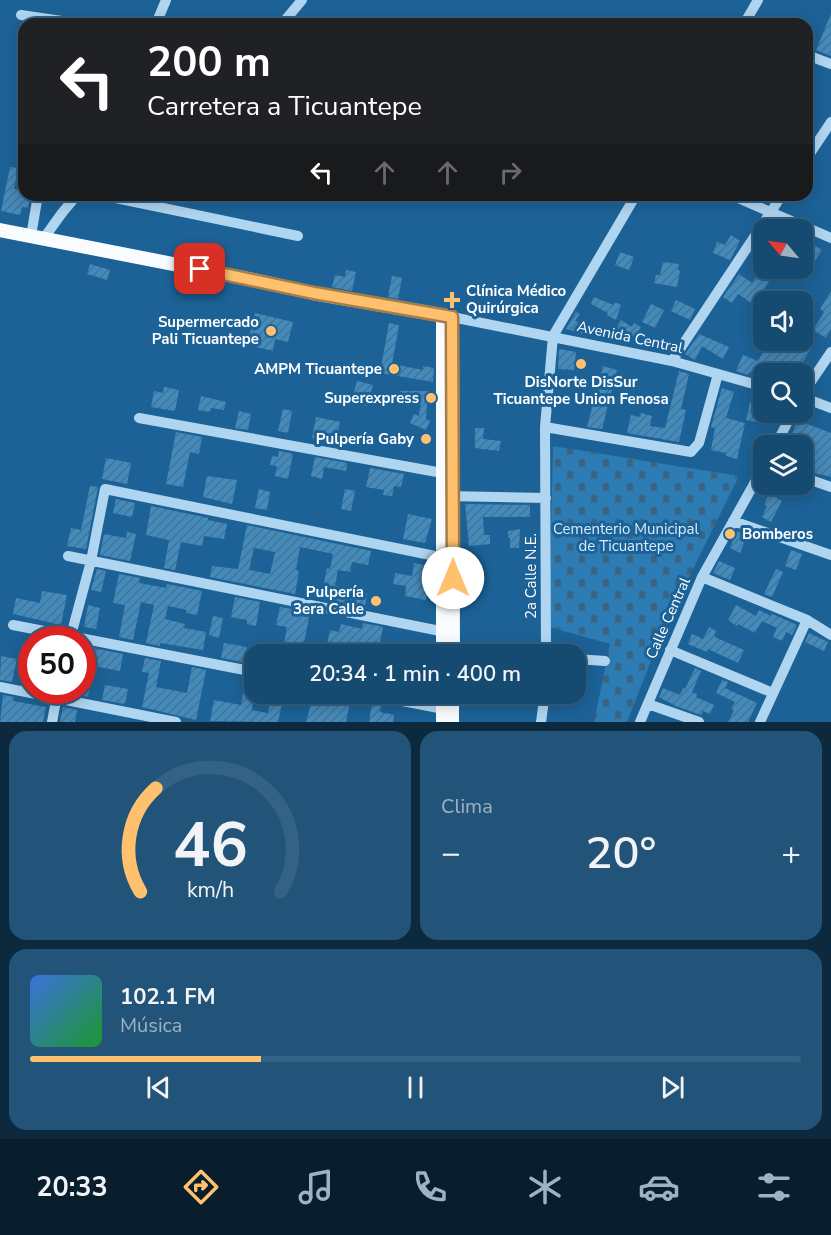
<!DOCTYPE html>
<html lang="es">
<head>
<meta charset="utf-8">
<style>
  body { margin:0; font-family:"Nunito Sans",sans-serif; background:#225479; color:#f1f3f6; height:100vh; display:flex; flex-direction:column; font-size:22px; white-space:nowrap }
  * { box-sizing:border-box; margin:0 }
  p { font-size:20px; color:#9db3c3 }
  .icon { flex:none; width:33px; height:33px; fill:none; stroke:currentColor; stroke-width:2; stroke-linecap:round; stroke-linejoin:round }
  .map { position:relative; height:722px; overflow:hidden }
  .side { display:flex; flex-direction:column; gap:9px; padding:9px; background:#0c293e; flex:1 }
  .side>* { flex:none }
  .banner { position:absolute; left:18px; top:18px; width:795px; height:183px; border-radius:18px; box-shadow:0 3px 15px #0003,0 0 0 2px #346284; background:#202124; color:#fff; overflow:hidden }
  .needle { width:39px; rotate:299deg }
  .controls { position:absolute; left:753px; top:219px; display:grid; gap:12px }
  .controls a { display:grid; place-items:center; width:60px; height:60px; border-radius:12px; background:#154a71; box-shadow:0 3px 15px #0003,0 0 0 2px #346284; font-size:30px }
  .speed { position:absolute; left:18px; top:626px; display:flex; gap:12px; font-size:30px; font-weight:700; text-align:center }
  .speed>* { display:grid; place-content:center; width:78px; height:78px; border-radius:50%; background:#154a71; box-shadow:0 3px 15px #0003,0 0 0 2px #346284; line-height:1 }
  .speed .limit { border:9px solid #d22; background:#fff; color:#111 }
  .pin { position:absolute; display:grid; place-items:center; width:51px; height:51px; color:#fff; margin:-26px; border-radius:12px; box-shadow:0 3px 9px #0006 }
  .me { position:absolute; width:66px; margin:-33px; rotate:0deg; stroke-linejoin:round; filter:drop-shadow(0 0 4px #0008) }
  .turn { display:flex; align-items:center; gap:21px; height:126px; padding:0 30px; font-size:27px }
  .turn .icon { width:78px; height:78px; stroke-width:2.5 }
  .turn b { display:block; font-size:42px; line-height:51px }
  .lanes { display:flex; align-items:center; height:57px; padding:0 30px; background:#0003; justify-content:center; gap:30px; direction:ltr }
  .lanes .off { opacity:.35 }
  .big { font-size:45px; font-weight:600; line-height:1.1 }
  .side .card { flex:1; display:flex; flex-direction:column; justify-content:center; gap:9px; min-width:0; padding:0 21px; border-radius:18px; background:#225479 }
  .side .dial { align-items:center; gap:0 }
  .dial svg { height:156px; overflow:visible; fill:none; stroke:#346284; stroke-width:7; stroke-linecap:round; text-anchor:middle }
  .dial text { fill:#f1f3f6; stroke:none }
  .song { display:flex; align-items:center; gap:18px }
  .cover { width:72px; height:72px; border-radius:9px; background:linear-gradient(135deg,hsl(220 70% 55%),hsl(130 70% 35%)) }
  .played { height:6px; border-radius:3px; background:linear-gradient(90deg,#ffc16e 30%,#346284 30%) }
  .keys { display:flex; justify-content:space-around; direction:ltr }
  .heat { display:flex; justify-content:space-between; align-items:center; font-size:33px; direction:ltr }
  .side .tiles { flex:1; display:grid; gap:9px; grid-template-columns:1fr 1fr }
  .card:last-child { grid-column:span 2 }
  .trip { position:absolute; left:244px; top:644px; width:342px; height:60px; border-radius:18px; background:#154a71; box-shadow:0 3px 15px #0003,0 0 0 2px #346284; font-weight:600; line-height:60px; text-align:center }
  .tabs { display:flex; height:96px; justify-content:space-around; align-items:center; background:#081e2d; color:#9db3c3 }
  .tabs .icon { width:42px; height:42px }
  .tabs .on { color:#ffc16e }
  .tabs b { font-size:27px; color:#f1f3f6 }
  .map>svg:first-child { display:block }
  .cemetery { fill:url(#cemetery-stones) }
  .building { fill:url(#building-hatch); fill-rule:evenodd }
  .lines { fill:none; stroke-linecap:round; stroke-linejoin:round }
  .minor { stroke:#b0d5f0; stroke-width:10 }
  .major { stroke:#f8fcff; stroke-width:14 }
  .route-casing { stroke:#a67d48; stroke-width:15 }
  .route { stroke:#ffc16e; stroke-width:10 }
  .poi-dot { fill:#ffc16e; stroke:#1c6297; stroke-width:2 }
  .labels { text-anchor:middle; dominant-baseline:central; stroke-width:6; stroke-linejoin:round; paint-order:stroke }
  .poi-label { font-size:15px; font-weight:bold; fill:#fff; stroke:#1c6297; text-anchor:end }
  .street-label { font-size:15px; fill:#fff; stroke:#1c6297 }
  .park-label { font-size:15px; fill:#d6ecfb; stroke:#1c6297 }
</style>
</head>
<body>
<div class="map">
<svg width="831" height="722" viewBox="0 0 831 722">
  <defs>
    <pattern id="cemetery-stones" width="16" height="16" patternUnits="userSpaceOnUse" patternTransform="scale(1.5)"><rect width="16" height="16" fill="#2c7bb3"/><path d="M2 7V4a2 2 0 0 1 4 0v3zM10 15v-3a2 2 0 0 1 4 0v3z" fill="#3c6480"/></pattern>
    <pattern id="building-hatch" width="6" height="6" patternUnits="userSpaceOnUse" patternTransform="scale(1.5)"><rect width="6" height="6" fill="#448bbd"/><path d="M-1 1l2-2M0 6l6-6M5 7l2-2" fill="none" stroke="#477290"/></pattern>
  </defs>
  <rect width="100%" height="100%" fill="#1c6297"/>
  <path class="cemetery" d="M553,446l186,30 -76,154 -36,92h-33l16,-78 -61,-17z"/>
  <path class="building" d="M831,14v42l-15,-6z
    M10,167l8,1 -4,21 10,2v6l6,1 -2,10 -6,-1 -2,8 -19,-4z
    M731,235l9,6 -10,19 -17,-7 4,-11 8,3z
    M809,242l13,8 -11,17 -9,-5v-9z
    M620,252l14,5 -5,13 -14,-5z
    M663,262l16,2 -1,6 2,1 -3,16 -23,-4 2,-8h4z
    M90,264l20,6 -3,10 -20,-6z
    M346,270l10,2 -4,19 -20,-4 3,-12 10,2z
    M739,274l13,9 6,-9 11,7 -6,10 3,2 -10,13 -18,-12 -6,9 -9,-6z
    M392,276l10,2 -4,21 -10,-2z
    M831,291v38l-5,9 -13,-8 11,-18 -4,-3z
    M594,297l19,8 2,-3 6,3 -5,15 -9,-5 1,-2 -17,-9z
    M676,300l19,9 -5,11 -19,-9z
    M651,304l13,6 -9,18 -13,-6z
    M576,312l4,2 -5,7 12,3 -3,10 -18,-5z
    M255,313l38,9 -5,20 -13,-3 -2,12 -26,-6z
    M621,320l11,7 2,-4 7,4 -7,11 -10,-6 -2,3 -7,-5z
    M389,323l10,2 -7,39 31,6v-4l11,2 -1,14 -53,-9z
    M699,334l30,13 -6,12 -21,-13 -7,14 -10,-6z
    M769,340h27l15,9 -16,25h-31v4l-15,-6 -1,3 -12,-4 7,-16 15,6z
    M559,349l17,3 -2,18 -16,-1z
    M603,366l14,4 -15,59 -15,-2z
    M679,371l10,3 -8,35 5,1 -7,32 -52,-9 4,-18 9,2 1,-4 11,3 -2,10 15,2z
    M357,381l16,4 -6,21 -16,-4z
    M164,387l15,3 -4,21 -24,-4 3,-16 9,2z
    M722,388l12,4 -8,26 19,5 -8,36 -11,-3v-3l-15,-3 4,-22 -4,-1z
    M400,391h28l-2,28 4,2 -4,9 -16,-7 4,-9 5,2 2,-16h-22z
    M201,396l25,6 -2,8 -13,-2 -1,4 -12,-2z
    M750,402l11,2 -4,18 -11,-2z
    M283,409l9,2 -4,22 -10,-2z
    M239,411l12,3 -3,16 -13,-2z
    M316,417l24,5 -4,22 -24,-6z
    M797,420l34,13v44l-29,-7v-24h-14z
    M475,428h9l-1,11 18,2 -2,10 -24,-3z
    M176,432l26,5 -3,17 -9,-2 -7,35 -17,-3z
    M279,451l14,3 -5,25 -13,-3 2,-10 -7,-1 2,-9 6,1z
    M315,457l32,6 -1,8 -22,-4 -2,12 -11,-3z
    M106,458l25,5 -4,21 -25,-5z
    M370,468l34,6 -3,13 -7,-1 -2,10 -9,-1 1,-5 -18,-3z
    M207,476l30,4 -5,24 -29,-7z
    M90,486l8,1 -12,62 -19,-3 4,-18 10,2z
    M259,489l11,3 -3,18 -12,-2z
    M345,489l10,2 -4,20 -10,-2z
    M769,494l13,7 -11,21 -9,-5 5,-11 -3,-1z
    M116,499l19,4 -3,14 -19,-4z
    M465,504l65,1v12h-47l1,18h6v9l-21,2z
    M151,506l57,12v2l19,4 -3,15 -20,-3 -2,10 -21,-4 -6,28 -11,-2 5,-28 -23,-5z
    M408,514l24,5 -7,24 -22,-4z
    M247,525l124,26 -3,14 -16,-3 -2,10 -12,-2 -3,16 32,8 -2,12 -44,-7 6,-31 3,1 3,-15 -33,-7 -4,23 3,1 -4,23 -85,-17 2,-11 26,3zM254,548l21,4 -5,22 -21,-4z
    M520,529l-1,19h-9v-11l-2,1v-7z
    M737,531l10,5 -7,17 -10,-5z
    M127,532l9,2 -6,27 -30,-6 4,-21 22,4z
    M791,550l11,4 -6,16 -11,-4z
    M719,561l16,7 -5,12 -17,-7z
    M414,563l10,2 -3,13 5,1 -2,9 4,1 -2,11 -21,-4 1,-10 -13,-2 2,-11 17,3z
    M97,569l9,2 -5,21 -10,-2z
    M776,569l7,3 -11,25 -8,-3z
    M119,574l21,4 -1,5 27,5 1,-4 35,7 -5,24 -11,-2 1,-3 -19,-4 -3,13 20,5 -1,4 22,4 -3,18 -43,-7v3l-14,-3 8,-38 -13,-3 -8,38 -14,-3 6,-32 -12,-2z
    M42,591l25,4 -6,30 -48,-11 3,-16 24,5z
    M235,597l25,5 -4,24 -9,-2v-4l-16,-3z
    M88,605l12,3 -4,21 -12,-2z
    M736,605l20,11 3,-6 12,6 1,-2 25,11 -5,10 -6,-3 -4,9 -9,-4 4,-9 -15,-7 -7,12 -17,-9 -1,2 -9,-6z
    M280,607l30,5 -8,42 -10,-2v2h-10l5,-27 -11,-2z
    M213,616l10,2 -4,20 -10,-3z
    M363,623l20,4 -4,20 -31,-5 -1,6 -20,-4 3,-14 9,2 2,-8 21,5z
    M709,627l7,4 -2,5 3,2 27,12 -6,13 -30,-14 -1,3 -19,-8 4,-10 11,5z
    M809,633l19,9 -4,9 -19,-9z
    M224,643l23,4 -3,15 -23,-4z
    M82,646l41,8 -3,17 -26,-5 -6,31 -15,-3 1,-4h8z
    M1,656l16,3 -5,23 -12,-2z
    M145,658l16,3 -5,26 5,1 26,5 5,-26 14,3 -10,50 -54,-13 7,-34 -7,-1z
    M695,668l6,3 -9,21 5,2 -1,3 18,8 -4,9 -7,-3 -2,4 -25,-9 -17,-9 4,-9 17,7 3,-7 2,1z
    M246,678l9,1 -3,31 16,3 4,-20 12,1 -6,28 -68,-1 4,-21 27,5z
    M722,680l6,2 -3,6 32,15 -9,19h-20l6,-12 -3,-1 4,-7 -19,-9z
    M105,685l23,4 -3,15 -23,-4z
    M314,693h21l16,3 -5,26h-40z
    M515,693l20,3 -2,10 -20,-3z
    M3,695l11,2 -1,4 33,6 -3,15h-43z
    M372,703l9,1 -1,8 14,3 -1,7h-24z
    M63,707l14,3 -2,12h-15z"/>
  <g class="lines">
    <path class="minor" d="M21,15l61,9
      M156,24l10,-24
      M282,24l20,-24
      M744,24l14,-24
      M807,55l24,9
      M807,158l24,-36
      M101,195l197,41
      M731,195l100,43
      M31,236l7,-41
      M44,238l18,-25 15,-18
      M452,317l220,44 92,26
      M672,361l110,-166
      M802,395l29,-43
      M802,397l29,11
      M139,418l309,56
      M545,427l146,25 8,-9 19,-69
      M775,446l18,-34
      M802,477l29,10
      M446,496l100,2
      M733,521l98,34
      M68,556l382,77
      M702,577l105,43 24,15
      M13,625l242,47
      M70,639l21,-78 14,-72 345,70
      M453,650l45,4
      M670,650l103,43
      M546,654l-1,-227 8,-91 83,-141
      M576,659l29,2
      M0,687l176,35
      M361,693l88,17
      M648,704l51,18
      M52,722l6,-32
      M541,722l4,-29
      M640,722l62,-145 62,-111
      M760,722l47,-102"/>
    <path class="major" d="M0,230l244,48 69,15 139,24 1,337
      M443,654v-338
      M443,693v29
      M452,722v-29"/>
  </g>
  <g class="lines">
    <g class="route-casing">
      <path id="route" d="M200,269l114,24 138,24 1,261"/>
    </g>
    <use href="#route" class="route"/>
  </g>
  <g class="poi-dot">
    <path d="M449 291h6v6h6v6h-6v6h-6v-6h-6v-6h6z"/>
    <circle cx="271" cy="331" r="6"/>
    <circle cx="581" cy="364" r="6"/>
    <circle cx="394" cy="369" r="6"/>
    <circle cx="431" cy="398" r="6"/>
    <circle cx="426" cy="439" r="6"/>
    <circle cx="730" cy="534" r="6"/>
    <circle cx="376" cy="601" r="6"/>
  </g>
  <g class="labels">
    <g class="poi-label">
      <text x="466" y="291" text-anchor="start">Clínica Médico<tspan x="466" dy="17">Quirúrgica</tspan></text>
      <text x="259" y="322">Supermercado<tspan x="259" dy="17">Pali Ticuantepe</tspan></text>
      <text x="382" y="369">AMPM Ticuantepe</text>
      <text x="581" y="382" text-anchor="middle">DisNorte DisSur<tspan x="581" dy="17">Ticuantepe Union Fenosa</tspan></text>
      <text x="419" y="398">Superexpress</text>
      <text x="414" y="439">Pulpería Gaby</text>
      <text x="742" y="534" text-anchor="start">Bomberos</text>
      <text x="364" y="592">Pulpería<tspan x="364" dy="17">3era Calle</tspan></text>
    </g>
    <g class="street-label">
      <text transform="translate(630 337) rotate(12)">Avenida Central</text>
      <text transform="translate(531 576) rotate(-90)">2a Calle N.E.</text>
      <text transform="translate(668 618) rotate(-66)">Calle Central</text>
    </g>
    <g class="park-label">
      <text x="626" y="529">Cementerio Municipal<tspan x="626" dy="17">de Ticuantepe</tspan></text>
    </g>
  </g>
</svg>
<div class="controls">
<a><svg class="needle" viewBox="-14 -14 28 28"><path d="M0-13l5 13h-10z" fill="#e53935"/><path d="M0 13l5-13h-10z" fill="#9db3c3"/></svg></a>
<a><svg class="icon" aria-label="sound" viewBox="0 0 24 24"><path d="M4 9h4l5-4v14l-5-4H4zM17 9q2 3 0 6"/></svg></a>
<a><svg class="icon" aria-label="search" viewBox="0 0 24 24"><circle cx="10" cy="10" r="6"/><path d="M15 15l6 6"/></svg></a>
<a><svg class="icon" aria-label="layers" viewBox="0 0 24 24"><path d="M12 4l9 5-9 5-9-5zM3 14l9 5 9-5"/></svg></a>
</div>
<div class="speed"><div class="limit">50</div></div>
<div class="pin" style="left:200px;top:269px;background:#d93025"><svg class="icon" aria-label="arrive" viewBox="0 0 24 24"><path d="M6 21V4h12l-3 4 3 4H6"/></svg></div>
<svg class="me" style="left:453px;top:578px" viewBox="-20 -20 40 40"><circle r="19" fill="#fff"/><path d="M0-13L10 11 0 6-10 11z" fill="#ffc16e"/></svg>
<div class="trip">20:34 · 1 min · 400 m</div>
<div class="banner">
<div class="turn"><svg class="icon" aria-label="left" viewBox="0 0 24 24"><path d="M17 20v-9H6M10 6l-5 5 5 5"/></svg><div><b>200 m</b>Carretera a Ticuantepe</div></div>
<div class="lanes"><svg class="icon" aria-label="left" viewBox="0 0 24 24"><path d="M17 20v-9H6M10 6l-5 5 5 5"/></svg><svg class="icon off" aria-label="ahead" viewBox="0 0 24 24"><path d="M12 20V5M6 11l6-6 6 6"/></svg><svg class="icon off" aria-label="ahead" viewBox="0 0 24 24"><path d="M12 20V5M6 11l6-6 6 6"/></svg><svg class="icon off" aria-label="right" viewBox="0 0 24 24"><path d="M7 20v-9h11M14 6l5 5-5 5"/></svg></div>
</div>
</div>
<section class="side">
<div class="tiles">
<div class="card dial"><svg viewBox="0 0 100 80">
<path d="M14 69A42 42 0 1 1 86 69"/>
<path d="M14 69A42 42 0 0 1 22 16" stroke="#ffc16e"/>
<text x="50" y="56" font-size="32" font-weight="700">46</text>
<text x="50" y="72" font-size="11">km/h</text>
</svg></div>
<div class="card"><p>Clima</p>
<div class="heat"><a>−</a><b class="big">20°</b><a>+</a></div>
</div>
<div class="card">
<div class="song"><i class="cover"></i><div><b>102.1 FM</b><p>Música</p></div></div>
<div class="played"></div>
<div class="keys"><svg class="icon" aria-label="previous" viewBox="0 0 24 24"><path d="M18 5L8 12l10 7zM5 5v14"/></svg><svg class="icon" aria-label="pause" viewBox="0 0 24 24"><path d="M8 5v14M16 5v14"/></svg><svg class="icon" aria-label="next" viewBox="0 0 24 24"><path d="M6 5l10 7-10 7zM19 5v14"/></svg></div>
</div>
</div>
</section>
<nav class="tabs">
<b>20:33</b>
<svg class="icon on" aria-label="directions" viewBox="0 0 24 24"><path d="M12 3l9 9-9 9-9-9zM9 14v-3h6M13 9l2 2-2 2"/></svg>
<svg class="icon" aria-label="music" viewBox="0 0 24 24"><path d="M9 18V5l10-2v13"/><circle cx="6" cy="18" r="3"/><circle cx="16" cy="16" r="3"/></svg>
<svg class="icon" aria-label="phone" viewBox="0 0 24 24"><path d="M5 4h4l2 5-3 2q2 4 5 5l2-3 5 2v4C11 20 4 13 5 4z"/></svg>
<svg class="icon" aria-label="climate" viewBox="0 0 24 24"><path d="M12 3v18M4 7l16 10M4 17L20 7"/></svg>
<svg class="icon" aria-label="car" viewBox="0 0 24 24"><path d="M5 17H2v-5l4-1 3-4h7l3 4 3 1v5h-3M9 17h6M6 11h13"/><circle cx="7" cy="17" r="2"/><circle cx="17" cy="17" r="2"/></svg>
<svg class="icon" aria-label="filters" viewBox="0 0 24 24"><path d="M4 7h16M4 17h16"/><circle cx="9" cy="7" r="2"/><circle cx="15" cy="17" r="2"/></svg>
</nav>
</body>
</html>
